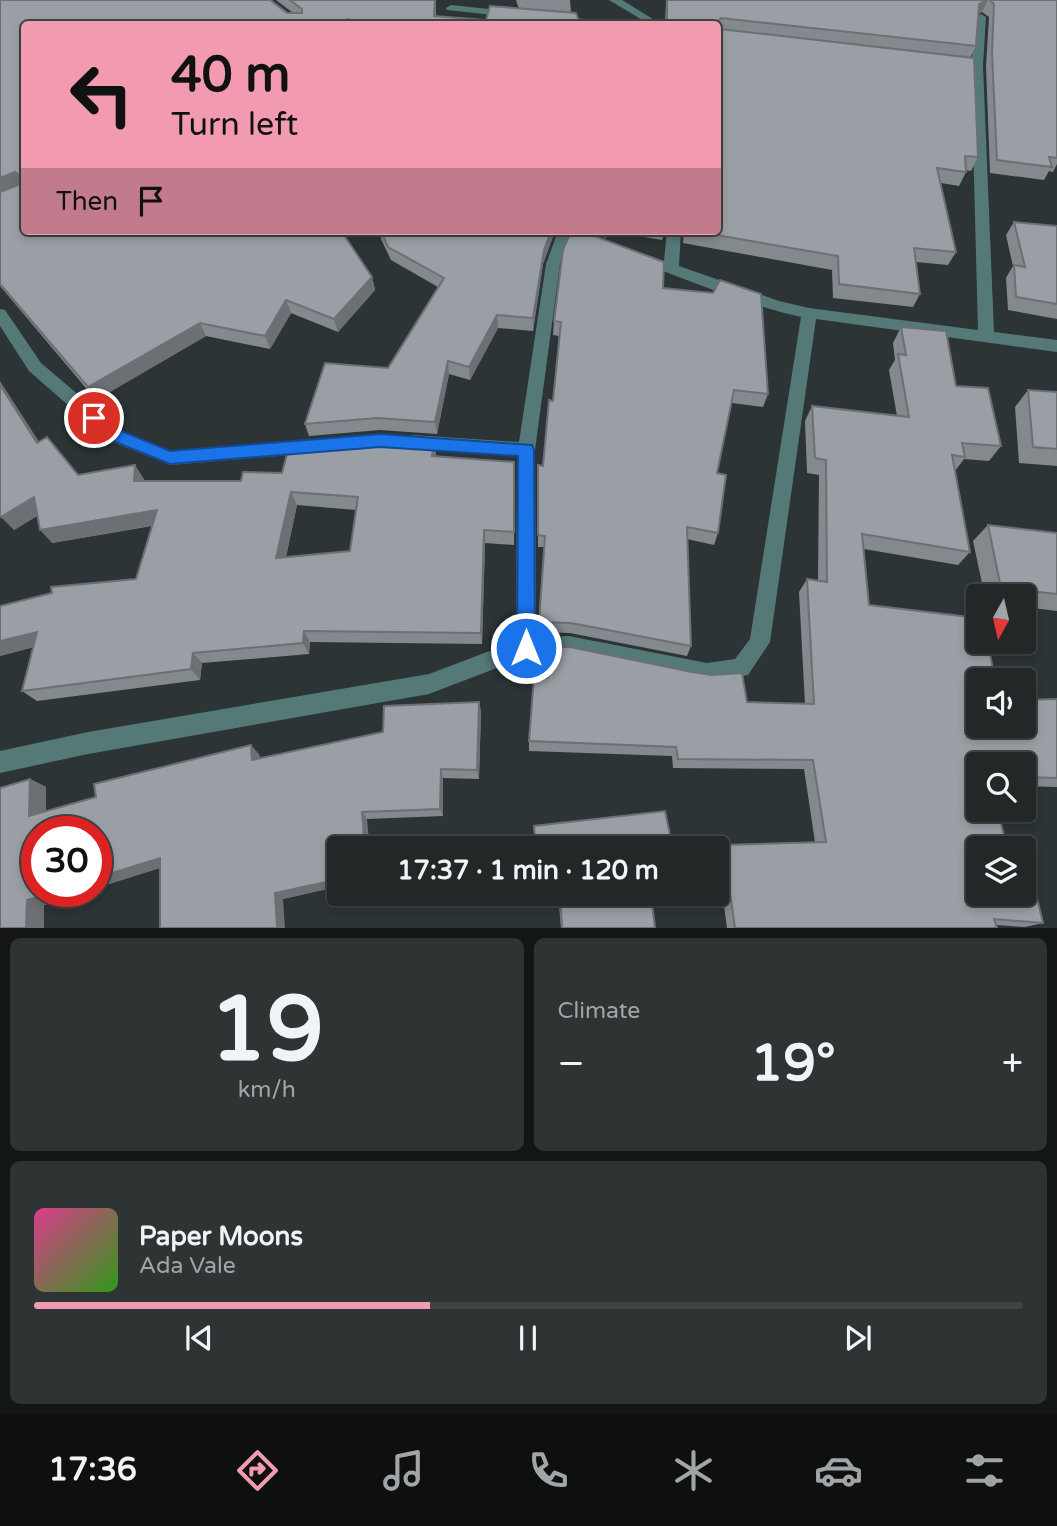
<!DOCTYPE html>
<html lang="en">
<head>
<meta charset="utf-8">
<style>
  body { margin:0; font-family:"Varela Round",sans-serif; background:#2e3334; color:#f1f3f6; height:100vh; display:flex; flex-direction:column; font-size:26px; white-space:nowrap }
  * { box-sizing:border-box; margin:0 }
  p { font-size:23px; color:#a2a5a8 }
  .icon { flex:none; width:38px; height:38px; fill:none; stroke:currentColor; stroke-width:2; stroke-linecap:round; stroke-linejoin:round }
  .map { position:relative; height:928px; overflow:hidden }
  .panel { display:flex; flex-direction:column; gap:10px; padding:10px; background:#131516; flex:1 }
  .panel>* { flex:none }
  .guide { position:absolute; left:21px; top:21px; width:700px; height:214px; border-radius:7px; box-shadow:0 4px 10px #0003,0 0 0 2px #3f4445; background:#f29ab0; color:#111; overflow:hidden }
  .needle { width:46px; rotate:188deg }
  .tools { position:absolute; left:966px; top:584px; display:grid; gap:14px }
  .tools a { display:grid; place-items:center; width:70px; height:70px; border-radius:7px; background:#222728; box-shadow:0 4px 10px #0003,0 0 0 2px #3f4445; font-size:35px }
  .speed { position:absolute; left:21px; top:816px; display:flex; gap:14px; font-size:35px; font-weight:700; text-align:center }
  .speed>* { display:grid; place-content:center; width:91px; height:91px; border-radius:50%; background:#222728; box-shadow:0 4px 10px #0003,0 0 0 2px #3f4445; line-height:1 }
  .speed .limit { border:10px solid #d22; background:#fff; color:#111 }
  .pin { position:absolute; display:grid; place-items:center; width:60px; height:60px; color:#fff; margin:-30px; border:4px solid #fff; border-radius:50%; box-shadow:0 2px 7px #0007 }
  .me { position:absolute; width:77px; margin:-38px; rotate:0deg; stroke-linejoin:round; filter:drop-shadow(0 0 5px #0008) }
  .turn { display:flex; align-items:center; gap:24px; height:147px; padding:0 35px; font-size:32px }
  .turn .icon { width:91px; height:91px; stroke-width:2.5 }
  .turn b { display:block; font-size:49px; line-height:60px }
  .then { display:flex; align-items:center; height:66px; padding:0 35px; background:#0003; gap:14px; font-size:26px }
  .big { font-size:52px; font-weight:700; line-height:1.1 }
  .panel .card { flex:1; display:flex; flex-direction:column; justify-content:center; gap:10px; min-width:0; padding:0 24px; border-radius:10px; background:#2e3334 }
  .panel .dial { align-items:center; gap:0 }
  .dial b { font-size:91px; line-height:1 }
  .song { display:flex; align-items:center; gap:21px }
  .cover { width:84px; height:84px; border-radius:10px; background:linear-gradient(135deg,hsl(330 70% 55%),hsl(110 70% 35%)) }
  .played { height:7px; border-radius:4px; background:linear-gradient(90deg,#f29ab0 40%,#3f4445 40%) }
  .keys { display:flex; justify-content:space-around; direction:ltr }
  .heat { display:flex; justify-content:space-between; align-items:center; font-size:38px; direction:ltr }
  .panel .tiles { flex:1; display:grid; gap:10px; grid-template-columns:1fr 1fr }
  .card:last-child { grid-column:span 2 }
  .trip { position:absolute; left:327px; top:836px; width:402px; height:70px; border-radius:7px; background:#222728; box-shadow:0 4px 10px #0003,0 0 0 2px #3f4445; font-weight:700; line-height:70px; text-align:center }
  .tab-bar { display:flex; height:112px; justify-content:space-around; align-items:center; background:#0e1010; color:#a2a5a8 }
  .tab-bar .icon { width:49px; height:49px }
  .tab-bar .selected { color:#f29ab0 }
  .tab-bar b { font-size:32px; color:#f1f3f6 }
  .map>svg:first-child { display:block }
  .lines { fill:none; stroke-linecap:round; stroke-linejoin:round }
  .minor { fill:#547976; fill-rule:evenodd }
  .wall { fill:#84898e; fill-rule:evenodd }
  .shaded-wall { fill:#6c6f74 }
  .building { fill:#9a9fa5; stroke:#6c6f74; stroke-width:2; fill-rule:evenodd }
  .route { fill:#1a73e8; stroke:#114b97; stroke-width:2 }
</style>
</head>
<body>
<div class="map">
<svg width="1057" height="928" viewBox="0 0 1057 928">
  <rect width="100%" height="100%" fill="#2d3436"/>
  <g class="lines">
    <path class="minor" d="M260,0h12l31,24h-11z
      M609,0h13l39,24h-12z
      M451,5l154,16 5,3h-32l-131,-14 -1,-2z
      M981,14l5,3 -3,49 11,266 63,8v12l-241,-33 -46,323 -22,33 -41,8 -138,-27 -43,1 -97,37 -341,60 -88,19v-22l88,-19 341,-58 87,-33 1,-185 -104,-7 -6,-2 -3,-5 3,-5 6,-2 106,7 27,-178 11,-30 -2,-3c16,0 32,-1 44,10l-7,5 -22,-7 -10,25 -25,186 1,187 33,-1 138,27 28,-4 15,-20 51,-322c-56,-13 -111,-36 -164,-56l-2,-3 7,-5 22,8 3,-30h14l-2,35 100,35 30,7 169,22 -7,-264 5,-49z
      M24,188v9l-24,9v-9z
      M0,309l5,1 36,53 79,67 51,21 141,-12 6,2 3,5 -3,5 -6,2 -142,12 -62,-25 -79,-69 -29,-45z"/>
  </g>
  <path class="wall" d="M0,0l287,13h6l-17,-13h160v17l50,3 33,-11 -3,-9h54l1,13 9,11h-556l348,253 3,13 -37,42 -47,-19 -21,36 -64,-13 -110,64 -96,-114z
    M666,0h391v164l-4,8 -4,-1 -5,9 -54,-7 -4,-107 3,-49 -7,-5 -4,2 -2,32 -6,12 8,99 -7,14 -6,-1 1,2 -7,14 -18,-3 15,69 -8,13 -32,-3 4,32 -7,13 -80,-9 -1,-28 -149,-27 1,-12h34v-207h-53z
    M1014,222l43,4v93l-49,-9 -2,-32 7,-12 -7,-31z
    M380,231h174v3l-11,30 -10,67 -35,-3 -28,52 -21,-6 -12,60 -57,-4 -71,6 -4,-12 83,-56 50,-81 -47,-27 -10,-21z
    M584,231h24l-2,7z
    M610,231h55l-3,9z
    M663,288l105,106 -5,13 -31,-4 -15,70 1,60 -4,12 -27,-6 4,107 -4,10 -117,-23 -31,-1 5,-85h-6v-82l5,1 10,-65 6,-65 -6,-1 1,-14z
    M901,327l55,59 45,60 -12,15 -25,-2 -9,12 15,81 -12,13 -94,-16 5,56 109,121 79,-27v88l-33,-1v-21h-46v84l65,74 -18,4 -29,-2 1,3h-270l-9,-67v-11l5,-5 92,-3 -11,-73 -131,-1 -1,-12 -143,-5v-10l17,-63 201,24 58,2 -6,-112 8,-13 11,2 1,-106 -12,-2 -2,-52 7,-15 85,10 -8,-46 6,-10 -2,-17z
    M1028,390l29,2v74l-38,-3 -4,-56z
    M434,441l2,15 78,20v69l-29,-2 -3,101 -172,-2 -1,12 -107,9 -2,17 -163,21 -15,-10 11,-44 -33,9v-50l136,-27 16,-53 -100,17 -15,-27 -23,14 25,-88 39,33 66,4v2h97zM297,505l59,5 -6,41 -64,6z
    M988,525l69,8v78l-33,-4v-10h-39l-12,-56z
    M479,702l2,10 -2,67 -36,-1v38l-76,3 -27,30v37l-57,13 -123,-31 -64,20 -59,3h51l-44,14v23h-44l30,-149 16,8v24l213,-57 1,4 123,-26z
    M558,894h93l4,34h-94z"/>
  <path class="shaded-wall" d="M435,0h1l-1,24 -1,-8z
    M986,0h2l-6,12 -9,5 6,-13z
    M349,19l1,5h-17z
    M15,172l8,14 -23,9v-17z
    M551,231h3v3l-11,30 -10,67v-13l11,-68z
    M372,277l3,13 -37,42 -4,-13z
    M286,300l5,13 -21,36 -5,-13z
    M497,315l1,13 -28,52 -1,-13z
    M200,323l6,13 -110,64 -8,-13z
    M448,361l1,13 -12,60 -2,-12z
    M0,381l49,76 -12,-14 -37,-58z
    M434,441l2,14 -2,15 -2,-14z
    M135,465l9,14 -1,16 -9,-14z
    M291,492l6,13 -14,66 -7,-13z
    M34,497l12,13 -32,20 -13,-13z
    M157,510l9,13 -114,20 -12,-13z
    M484,530l1,13 -3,101 -1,-11z
    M304,631l6,11 -1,12 -6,-11z
    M37,632l13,11 -50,13v-15z
    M193,653l9,10 -2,17 -9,-11z
    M479,702l2,10 -2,67 -2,-9z
    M251,745l8,9 1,15 -8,-9z
    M441,769l2,9v38l-3,-7z
    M30,779l16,8v36l-17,-7z
    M362,812l5,7 3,30h-5z
    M160,858l12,6 -76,24v-10z
    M340,879v7l-57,13 2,29h-8l-2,-35z
    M56,891h32l-44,14v23h-18l1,-28z"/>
  <path class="building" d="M0,0h270l17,13h15v-4l-12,-9h145l-1,16 52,4 4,-14 86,7 4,11h-229l-2,-5 -16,5h-309v207h311l9,4 28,42 -38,42 -48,-19 -21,36 -65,-13 -112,64 -88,-103v-92l18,-7 1,-10 -4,-3 -15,6z
    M667,0h319l-7,4 -3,42 -255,-28 -3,3 2,8 254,29 4,99 -13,-1 1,16 -29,-4 19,84 -42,-4 6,46 -81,-10 -1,-28 -145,-25h25v-207h-51z
    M990,0h67v158l-8,-1 3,10 -55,-7 -5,-107 2,-49z
    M620,22l24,2h-24z
    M1014,222l43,4v78l-41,-7 -2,-32 11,2z
    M381,231h170l-7,19 -11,68 -36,-3 -28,52 -21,-6 -13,61 -58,-4 -72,6 20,-61 63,5 56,-90 -56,-31z
    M571,231h10l83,31 -1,26 50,5 7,-13 41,14 7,100 -34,-4 -17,83 9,2 -8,58 -31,-6 4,119 -120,-23 -32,-1 6,-86 -7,-1v-70l5,1 6,-66 4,1 8,-79 -7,-1 9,-71z
    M901,327l45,4 10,55 32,2 13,58 -39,-3 3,14 -13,-2 18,97 -108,-18 7,71 109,13v24h10l7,39h-17v45h46v-26l33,-1v79l-33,-1v-12h-46v45h20l9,39h-29v45h46v-41h2l17,70 -49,-4 3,9h-262l-12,-83 103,-3 -13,-82 -135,-1 -2,-12 -147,-6 5,-63h13v-30l23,-1 122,25 20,3 30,-2 5,29 67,2 -7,-125 20,3 -1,-122 -11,-2 -3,-52 97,11 -11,-63 8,1z
    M0,385l37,58 10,-6 31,38 57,-10 -1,16h107l2,-9 39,1 8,-30 86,-8 54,4 4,2 -2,15 82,6v70l-30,-2 -3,103 -177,-2 -1,12 -110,10 -2,16 -169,22 15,-59 -37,9v-35l52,-13 -1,-6 85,-8 21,-69 -117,20 -6,-33 -33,20 -1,-2zM291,492l67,5 -8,54 -74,7z
    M1028,390l29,2v57l-24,-2z
    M988,525l69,8v61l-56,-6z
    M479,702l-2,68 -36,-1 -1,40 -78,3 3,37h-25v30l-65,14 2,35h-117v-70l-64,20v-47h-59v60h19l-29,9 -1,28h-26v-140l30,-9 -1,37 67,-19 -2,-13 157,-39 1,15 131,-28 1,-26z
    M665,811l8,38h-137l-2,-23z
    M560,894h91l4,34h-93z"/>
  <path class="route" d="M94,412l25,18 51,21 210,-17 152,11 2,5 1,198 -2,6 -7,2 -6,-2 -3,-6 1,-192 -138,-9 -210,17 -62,-25 -22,-21z"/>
</svg>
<div class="tools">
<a><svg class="needle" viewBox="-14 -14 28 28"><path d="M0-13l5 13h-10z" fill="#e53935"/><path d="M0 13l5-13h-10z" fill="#a2a5a8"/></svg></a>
<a><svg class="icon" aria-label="sound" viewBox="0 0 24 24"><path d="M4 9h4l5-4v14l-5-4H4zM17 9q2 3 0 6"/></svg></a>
<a><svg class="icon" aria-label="search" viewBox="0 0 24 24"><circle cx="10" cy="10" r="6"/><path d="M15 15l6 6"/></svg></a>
<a><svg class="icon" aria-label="layers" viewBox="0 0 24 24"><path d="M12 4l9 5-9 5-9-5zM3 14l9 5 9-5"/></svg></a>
</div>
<div class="speed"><div class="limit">30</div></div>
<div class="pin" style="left:94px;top:418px;background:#d93025"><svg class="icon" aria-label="arrive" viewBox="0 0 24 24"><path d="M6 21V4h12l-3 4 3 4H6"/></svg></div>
<svg class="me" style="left:526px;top:648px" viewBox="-20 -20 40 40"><circle r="17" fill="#1a73e8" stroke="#fff" stroke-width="3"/><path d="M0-11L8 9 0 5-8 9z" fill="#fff"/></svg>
<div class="trip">17:37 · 1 min · 120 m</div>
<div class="guide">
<div class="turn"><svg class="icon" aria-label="left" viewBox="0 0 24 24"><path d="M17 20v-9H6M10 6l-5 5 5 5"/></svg><div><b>40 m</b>Turn left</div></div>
<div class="then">Then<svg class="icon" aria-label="arrive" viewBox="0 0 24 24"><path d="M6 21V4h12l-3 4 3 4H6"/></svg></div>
</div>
</div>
<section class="panel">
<div class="tiles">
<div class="card dial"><b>19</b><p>km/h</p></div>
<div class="card"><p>Climate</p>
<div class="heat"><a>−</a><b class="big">19°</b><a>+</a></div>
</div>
<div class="card">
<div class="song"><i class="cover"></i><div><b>Paper Moons</b><p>Ada Vale</p></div></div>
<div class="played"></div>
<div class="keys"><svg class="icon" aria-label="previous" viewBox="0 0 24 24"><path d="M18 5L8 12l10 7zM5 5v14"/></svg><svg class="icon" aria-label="pause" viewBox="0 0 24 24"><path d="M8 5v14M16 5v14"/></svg><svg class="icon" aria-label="next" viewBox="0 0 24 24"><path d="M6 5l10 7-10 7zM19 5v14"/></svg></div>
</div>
</div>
</section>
<nav class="tab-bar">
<b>17:36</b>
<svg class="icon selected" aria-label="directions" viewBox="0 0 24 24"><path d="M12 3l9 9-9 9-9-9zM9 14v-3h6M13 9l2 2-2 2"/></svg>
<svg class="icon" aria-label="music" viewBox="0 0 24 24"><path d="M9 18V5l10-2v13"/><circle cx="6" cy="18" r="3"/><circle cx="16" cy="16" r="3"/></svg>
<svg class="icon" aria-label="phone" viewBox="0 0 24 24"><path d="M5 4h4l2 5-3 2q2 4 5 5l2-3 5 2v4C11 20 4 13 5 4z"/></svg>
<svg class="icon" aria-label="climate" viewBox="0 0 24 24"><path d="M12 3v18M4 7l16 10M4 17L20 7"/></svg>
<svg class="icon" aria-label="car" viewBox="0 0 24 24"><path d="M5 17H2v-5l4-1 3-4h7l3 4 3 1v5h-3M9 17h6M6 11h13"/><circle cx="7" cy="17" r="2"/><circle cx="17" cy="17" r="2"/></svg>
<svg class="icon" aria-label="filters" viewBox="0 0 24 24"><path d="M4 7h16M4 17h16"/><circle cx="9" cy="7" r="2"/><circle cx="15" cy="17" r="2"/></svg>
</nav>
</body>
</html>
